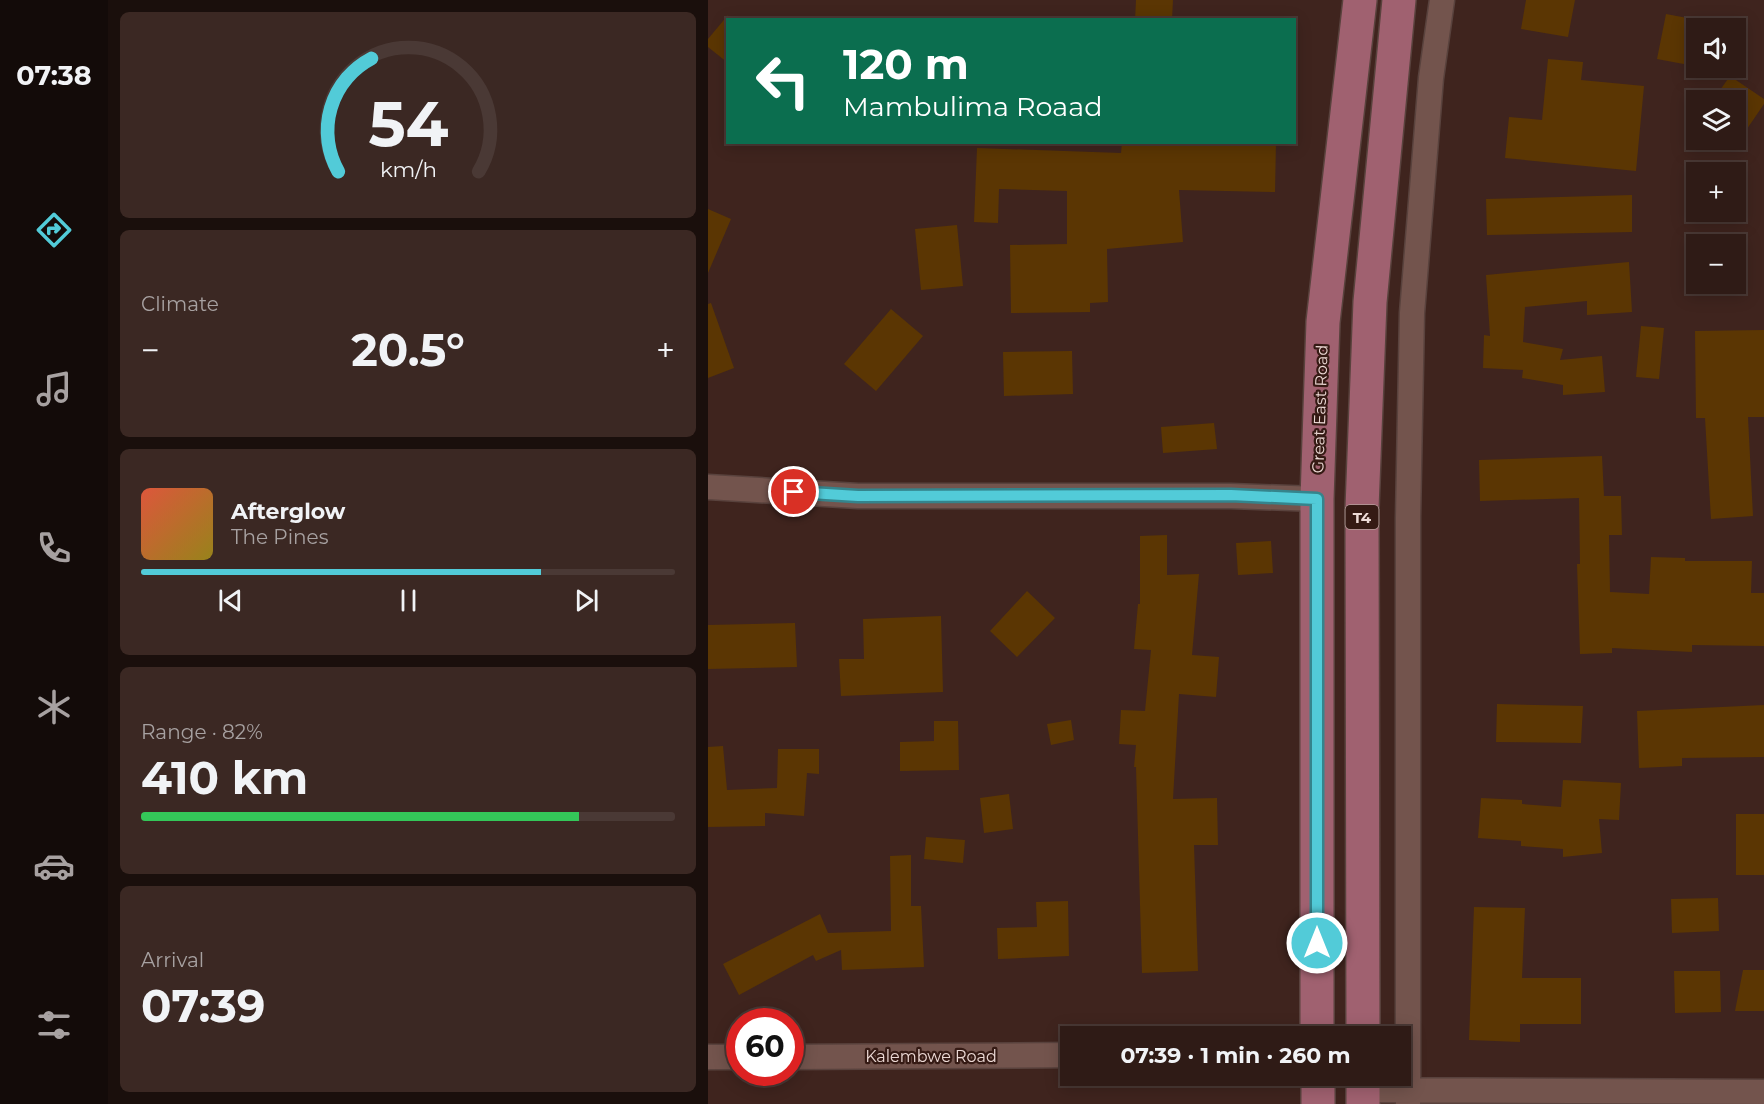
<!DOCTYPE html>
<html lang="en">
<head>
<meta charset="utf-8">
<style>
  body { margin:0; font-family:Montserrat,sans-serif; background:#3b2823; color:#f1f3f6; height:100vh; display:flex; flex-direction:column; font-size:22px; white-space:nowrap }
  * { box-sizing:border-box; margin:0 }
  p { font-size:20px; color:#a7a1a1 }
  .icon { flex:none; width:33px; height:33px; fill:none; stroke:currentColor; stroke-width:2; stroke-linecap:round; stroke-linejoin:round }
  .map { position:relative; flex:1; overflow:hidden }
  .panel { display:flex; flex-direction:column; gap:12px; padding:12px; background:#1a0f0c; width:600px }
  .panel>* { flex:none }
  .hud { position:absolute; left:18px; top:18px; width:570px; height:126px; border-radius:0px; box-shadow:0 3px 15px #0003,0 0 0 2px #4a3935; background:#0b6e4f; color:#fff; overflow:hidden }
  .controls { position:absolute; left:978px; top:18px; display:grid; gap:12px }
  .controls a { display:grid; place-items:center; width:60px; height:60px; border-radius:0px; background:#2f1b16; box-shadow:0 3px 15px #0003,0 0 0 2px #4a3935; font-size:30px }
  .speed { position:absolute; left:18px; top:1008px; display:flex; gap:12px; font-size:30px; font-weight:700; text-align:center }
  .speed>* { display:grid; place-content:center; width:78px; height:78px; border-radius:50%; background:#2f1b16; box-shadow:0 3px 15px #0003,0 0 0 2px #4a3935; line-height:1 }
  .speed .limit { border:9px solid #d22; background:#fff; color:#111 }
  .pin { position:absolute; display:grid; place-items:center; width:51px; height:51px; color:#fff; margin:-26px; border:3px solid #fff; border-radius:50%; box-shadow:0 2px 6px #0007 }
  .me { position:absolute; width:66px; margin:-33px; rotate:0deg; stroke-linejoin:round; filter:drop-shadow(0 0 4px #0008) }
  .turn { display:flex; align-items:center; gap:21px; height:126px; padding:0 18px; font-size:27px }
  .turn .icon { width:78px; height:78px; stroke-width:2.5 }
  .turn b { display:block; font-size:42px; line-height:51px }
  .big { font-size:45px; font-weight:700; line-height:1.1 }
  .panel .tile { flex:1; display:flex; flex-direction:column; justify-content:center; gap:9px; min-width:0; padding:0 21px; border-radius:9px; background:#3b2823 }
  .panel .dial { align-items:center; gap:0 }
  .dial svg { height:156px; overflow:visible; fill:none; stroke:#4a3935; stroke-width:7; stroke-linecap:round; text-anchor:middle }
  .dial text { fill:#f1f3f6; stroke:none }
  .song { display:flex; align-items:center; gap:18px }
  .cover { width:72px; height:72px; border-radius:9px; background:linear-gradient(135deg,hsl(10 70% 55%),hsl(50 70% 35%)) }
  .played { height:6px; border-radius:3px; background:linear-gradient(90deg,#52cbd8 75%,#4a3935 75%) }
  .keys { display:flex; justify-content:space-around; direction:ltr }
  .heat { display:flex; justify-content:space-between; align-items:center; font-size:33px; direction:ltr }
  .charge { height:9px; border-radius:4px; background:linear-gradient(90deg,#34c759 82%,#4a3935 0) }
  .trip { position:absolute; left:352px; top:1026px; width:351px; height:60px; border-radius:0px; background:#2f1b16; box-shadow:0 3px 15px #0003,0 0 0 2px #4a3935; font-weight:700; line-height:60px; text-align:center }
  main { display:flex; flex:1; min-height:0 }
  .dock { display:flex; flex-direction:column; width:108px; justify-content:space-around; align-items:center; background:#130b09; color:#a7a1a1 }
  .dock .icon { width:42px; height:42px }
  .dock .active { color:#52cbd8 }
  .dock b { font-size:27px; color:#f1f3f6 }
  .map>svg:first-child { display:block }
  .building { fill:#5b3603 }
  .lines { fill:none; stroke-linecap:round; stroke-linejoin:round }
  .street-casing { stroke:#59423d; stroke-width:27 }
  .primary-casing { stroke:#59423d; stroke-width:36 }
  .street { stroke:#73544d; stroke-width:24 }
  .primary { stroke:#a06170; stroke-width:33 }
  .route-casing { stroke:#35848c; stroke-width:15 }
  .route { stroke:#52cbd8; stroke-width:10 }
  .labels { text-anchor:middle; dominant-baseline:central; stroke-width:4.5; stroke-linejoin:round; paint-order:stroke }
  .shield { fill:#351a14; stroke:#b6a09c; stroke-width:1.5 }
  .shield-label { font-size:15px; font-weight:bold; fill:#eddad6 }
  .street-label { font-size:16px; fill:#eddad6; stroke:#351a14 }
</style>
</head>
<body>
<main>
<nav class="dock">
<b>07:38</b>
<svg class="icon active" aria-label="directions" viewBox="0 0 24 24"><path d="M12 3l9 9-9 9-9-9zM9 14v-3h6M13 9l2 2-2 2"/></svg>
<svg class="icon" aria-label="music" viewBox="0 0 24 24"><path d="M9 18V5l10-2v13"/><circle cx="6" cy="18" r="3"/><circle cx="16" cy="16" r="3"/></svg>
<svg class="icon" aria-label="phone" viewBox="0 0 24 24"><path d="M5 4h4l2 5-3 2q2 4 5 5l2-3 5 2v4C11 20 4 13 5 4z"/></svg>
<svg class="icon" aria-label="climate" viewBox="0 0 24 24"><path d="M12 3v18M4 7l16 10M4 17L20 7"/></svg>
<svg class="icon" aria-label="car" viewBox="0 0 24 24"><path d="M5 17H2v-5l4-1 3-4h7l3 4 3 1v5h-3M9 17h6M6 11h13"/><circle cx="7" cy="17" r="2"/><circle cx="17" cy="17" r="2"/></svg>
<svg class="icon" aria-label="filters" viewBox="0 0 24 24"><path d="M4 7h16M4 17h16"/><circle cx="9" cy="7" r="2"/><circle cx="15" cy="17" r="2"/></svg>
</nav>
<section class="panel">
<div class="tile dial"><svg viewBox="0 0 100 80">
<path d="M14 69A42 42 0 1 1 86 69"/>
<path d="M14 69A42 42 0 0 1 31 11" stroke="#52cbd8"/>
<text x="50" y="56" font-size="32" font-weight="700">54</text>
<text x="50" y="72" font-size="11">km/h</text>
</svg></div>
<div class="tile"><p>Climate</p>
<div class="heat"><a>−</a><b class="big">20.5°</b><a>+</a></div>
</div>
<div class="tile">
<div class="song"><i class="cover"></i><div><b>Afterglow</b><p>The Pines</p></div></div>
<div class="played"></div>
<div class="keys"><svg class="icon" aria-label="previous" viewBox="0 0 24 24"><path d="M18 5L8 12l10 7zM5 5v14"/></svg><svg class="icon" aria-label="pause" viewBox="0 0 24 24"><path d="M8 5v14M16 5v14"/></svg><svg class="icon" aria-label="next" viewBox="0 0 24 24"><path d="M6 5l10 7-10 7zM19 5v14"/></svg></div>
</div>
<div class="tile"><p>Range · 82%</p><b class="big">410 km</b><div class="charge"></div></div>
<div class="tile"><p>Arrival</p><b class="big">07:39</b></div>
</section>
<div class="map">
<svg width="1056" height="1104" viewBox="0 0 1056 1104">
  <rect width="100%" height="100%" fill="#3f241e"/>
  <path class="building" d="M428,0h37l-1,20h-37z
    M818,0h49l-7,37 -47,-8z
    M958,14l32,6 -9,45 -32,-6z
    M20,15v48l-20,-16v-8z
    M840,59l35,3 -2,18 63,6 -8,85 -131,-13 4,-41 33,3z
    M1022,76l34,23v5l-28,41v-45h-23z
    M414,142h154l-1,50 -96,-2 4,52 -76,7 1,53 -18,1v9l-79,1 -1,-68 57,-1v-53l-68,-2 -1,34 -24,-1 3,-74 144,5z
    M924,195v37l-145,3 -1,-36z
    M0,209l23,10 -23,54z
    M249,225l6,61 -42,4 -6,-61z
    M921,262l3,50 -45,3v-14l-62,6 -2,35 40,7 -3,11 42,-4 3,36 -42,3v-10l-41,-7 1,-8 -40,-2 1,-33 6,1 -4,-61z
    M3,303l23,65 -26,10v-74z
    M183,309l32,27 -47,55 -32,-27z
    M933,326l23,2 -5,51 -23,-2z
    M1056,330v87h-16l5,99 -42,3 -6,-101h-9l-1,-87z
    M364,351l1,43 -69,2 -1,-44z
    M506,423l3,26 -54,4 -2,-26z
    M894,456l2,40h17l1,39h-13l1,57 39,2 2,-37 34,1v3h67l-1,32h13v53l-72,-1v7l-80,-4v5l-32,1 -3,-90h3l-1,-66 -99,3 -1,-41z
    M459,535v40l32,-1 -7,81 27,2 -3,40 -37,-3 -6,105 44,-1 1,47h-24l4,126 -56,2 -6,-206h-2l2,-22 -17,-1 2,-34 24,1 6,-61 -17,-1 4,-45h2v-68z
    M563,541l2,32 -35,2 -2,-32z
    M319,591l28,27 -38,39 -27,-26z
    M233,616l2,76 -102,4 -2,-37h25l-1,-40z
    M87,623l2,44 -89,2v-44z
    M789,704l86,2 -2,37 -85,-1z
    M1056,705v52l-82,1v8l-43,2 -2,-57z
    M363,720l3,20 -23,5 -4,-21z
    M226,721h24l1,49 -59,1v-29l34,-1z
    M15,746l4,44 50,-2 1,-39h41v25l-12,-1 -3,43 -39,-3v13l-57,1v-80z
    M855,780l58,3 -2,37 -20,-1 3,34 -39,4v-8l-42,-3v-5l-43,-3 3,-40 41,2v4l39,3z
    M301,794l4,35 -29,4 -4,-35z
    M1028,814h28v61h-28z
    M218,837l39,3 -2,23 -39,-4z
    M203,855v51h10l3,61 -82,3 -1,-20 -25,11 -3,-6 -74,40 -16,-31 97,-50 8,19 63,-2 -1,-75z
    M1010,898l1,33 -47,2 -1,-34z
    M360,901l1,55 -71,3 -1,-31 40,-1 -1,-25z
    M766,907l51,1 -3,70h59v46h-61v18l-51,-2z
    M1035,970h21v41h-29z
    M966,971h46l1,41 -46,1z"/>
  <g class="lines">
    <g class="street-casing">
      <path id="street" d="M0,487l150,9h373l86,3
        M0,1057h32
        M82,1057l281,-2
        M655,1090l401,2
        M700,1104v-586l4,-205 19,-235 11,-78"/>
    </g>
    <g class="primary-casing">
      <path id="primary" d="M609,1036v-537l6,-177 37,-322
        M655,1036l-1,-528 8,-206 29,-302
        M610,1076v28
        M655,1076v28"/>
    </g>
    <use href="#street" class="street"/>
    <use href="#primary" class="primary"/>
  </g>
  <g class="lines">
    <g class="route-casing">
      <path id="route" d="M86,492l64,4 373,-1 86,4v444"/>
    </g>
    <use href="#route" class="route"/>
  </g>
  <g class="labels">
    <rect class="shield" x="637.5" y="505" width="33" height="24" rx="4.5"/>
    <g class="shield-label">
      <text x="654" y="517">T4</text>
    </g>
    <g class="street-label">
      <text transform="translate(612 409) rotate(-88)">Great East Road</text>
      <text x="223" y="1056">Kalembwe Road</text>
    </g>
  </g>
</svg>
<div class="controls">
<a><svg class="icon" aria-label="sound" viewBox="0 0 24 24"><path d="M4 9h4l5-4v14l-5-4H4zM17 9q2 3 0 6"/></svg></a>
<a><svg class="icon" aria-label="layers" viewBox="0 0 24 24"><path d="M12 4l9 5-9 5-9-5zM3 14l9 5 9-5"/></svg></a>
<a>+</a>
<a>−</a>
</div>
<div class="speed"><div class="limit">60</div></div>
<div class="pin" style="left:86px;top:492px;background:#d93025"><svg class="icon" aria-label="arrive" viewBox="0 0 24 24"><path d="M6 21V4h12l-3 4 3 4H6"/></svg></div>
<svg class="me" style="left:609px;top:943px" viewBox="-20 -20 40 40"><circle r="17" fill="#52cbd8" stroke="#fff" stroke-width="3"/><path d="M0-11L8 9 0 5-8 9z" fill="#fff"/></svg>
<div class="trip">07:39 · 1 min · 260 m</div>
<div class="hud">
<div class="turn"><svg class="icon" aria-label="left" viewBox="0 0 24 24"><path d="M17 20v-9H6M10 6l-5 5 5 5"/></svg><div><b>120 m</b>Mambulima Roaad</div></div>
</div>
</div>
</main>
</body>
</html>
